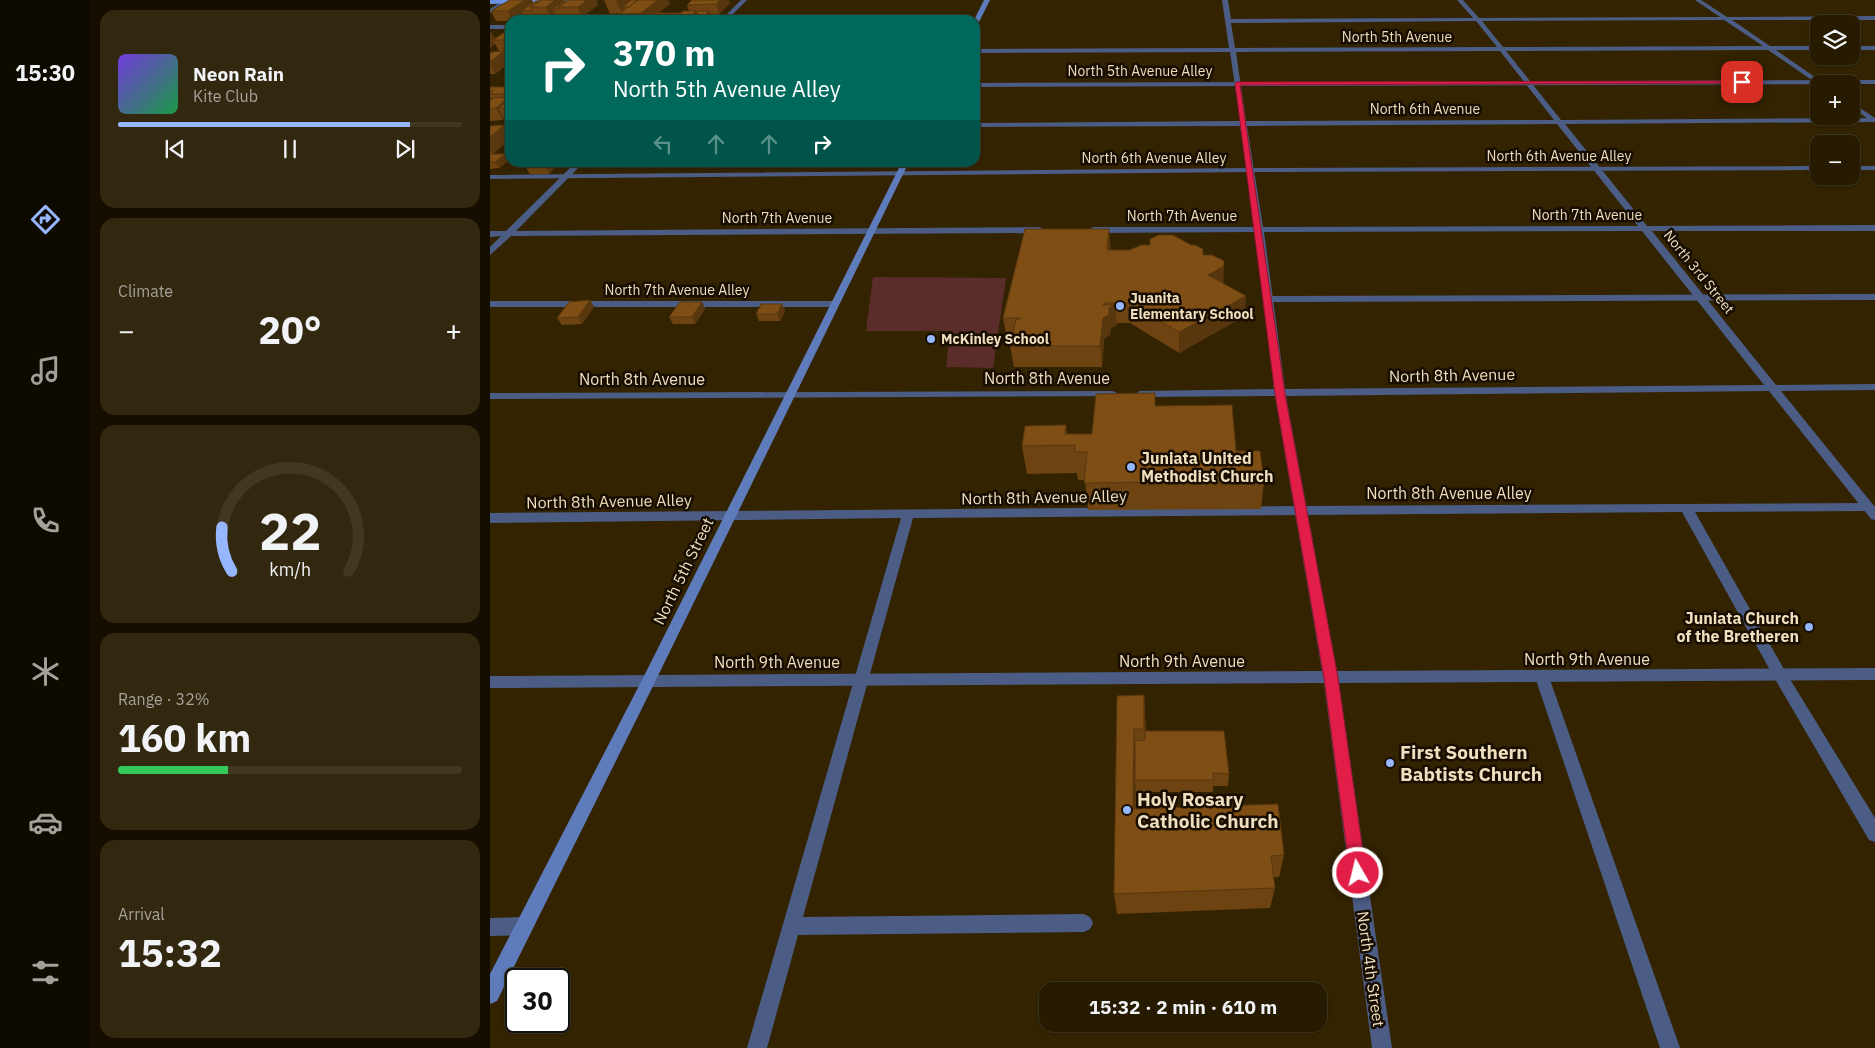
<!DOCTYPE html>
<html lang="en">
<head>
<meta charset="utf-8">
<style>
  body { margin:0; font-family:"IBM Plex Sans",sans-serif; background:#32270f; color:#f1f3f6; height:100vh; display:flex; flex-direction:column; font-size:19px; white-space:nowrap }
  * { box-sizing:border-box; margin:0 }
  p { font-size:16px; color:#a4a199 }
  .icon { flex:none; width:28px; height:28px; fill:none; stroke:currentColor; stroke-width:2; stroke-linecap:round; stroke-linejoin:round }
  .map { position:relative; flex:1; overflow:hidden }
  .drawer { display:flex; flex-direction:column; gap:10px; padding:10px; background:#150e00; width:400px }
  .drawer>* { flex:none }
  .guide { position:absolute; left:15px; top:15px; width:475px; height:152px; border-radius:15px; box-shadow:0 1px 4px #0004,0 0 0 1px #423822; background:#00695c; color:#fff; overflow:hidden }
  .controls { position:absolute; left:1320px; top:15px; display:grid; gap:10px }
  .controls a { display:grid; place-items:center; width:50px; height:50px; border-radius:10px; background:#261a00; box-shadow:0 1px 4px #0004,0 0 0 1px #423822; font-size:25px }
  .speed { position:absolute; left:15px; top:968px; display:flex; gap:10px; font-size:25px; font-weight:700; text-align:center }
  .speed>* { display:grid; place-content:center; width:65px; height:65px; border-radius:50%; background:#261a00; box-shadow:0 1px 4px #0004,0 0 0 1px #423822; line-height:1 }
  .speed .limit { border:2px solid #111; border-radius:8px; background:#fff; color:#111 }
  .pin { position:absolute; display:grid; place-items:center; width:42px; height:42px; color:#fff; margin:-21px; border-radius:10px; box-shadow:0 2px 8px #0006 }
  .me { position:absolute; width:55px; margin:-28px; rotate:352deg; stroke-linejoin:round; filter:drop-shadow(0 0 4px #0008) }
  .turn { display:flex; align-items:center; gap:18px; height:105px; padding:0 25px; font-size:22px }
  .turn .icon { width:65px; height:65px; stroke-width:2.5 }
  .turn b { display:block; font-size:35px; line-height:42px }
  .lanes { display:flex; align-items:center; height:48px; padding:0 25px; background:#0003; justify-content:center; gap:25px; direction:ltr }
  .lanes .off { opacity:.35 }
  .big { font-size:38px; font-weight:700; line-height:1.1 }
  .drawer .card { flex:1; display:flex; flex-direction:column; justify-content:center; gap:8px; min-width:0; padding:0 18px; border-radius:15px; background:#32270f }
  .drawer .dial { align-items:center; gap:0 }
  .dial svg { height:130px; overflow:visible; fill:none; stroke:#423822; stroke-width:7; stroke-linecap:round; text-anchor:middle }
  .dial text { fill:#f1f3f6; stroke:none }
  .song { display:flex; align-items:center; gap:15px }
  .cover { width:60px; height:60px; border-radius:8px; background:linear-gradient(135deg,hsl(260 70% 55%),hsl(140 70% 35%)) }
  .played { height:5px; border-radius:2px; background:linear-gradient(90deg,#96b6fd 85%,#423822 85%) }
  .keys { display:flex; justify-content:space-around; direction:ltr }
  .heat { display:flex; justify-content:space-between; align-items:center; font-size:28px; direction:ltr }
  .charge { height:8px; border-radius:4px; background:linear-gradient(90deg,#34c759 32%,#423822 0) }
  .trip { position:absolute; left:549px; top:982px; width:288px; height:50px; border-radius:15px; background:#261a00; box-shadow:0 1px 4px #0004,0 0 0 1px #423822; font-weight:700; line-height:50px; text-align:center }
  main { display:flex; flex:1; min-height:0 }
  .menu { display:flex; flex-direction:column; width:90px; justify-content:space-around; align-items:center; background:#0f0a00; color:#a4a199 }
  .menu .icon { width:35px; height:35px }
  .menu .current { color:#96b6fd }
  .menu b { font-size:22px; color:#f1f3f6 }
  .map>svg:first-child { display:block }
  .green { fill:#5b2d2a }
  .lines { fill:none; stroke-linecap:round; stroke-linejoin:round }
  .lane { fill:#4b5d85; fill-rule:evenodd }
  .street { fill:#4b5d85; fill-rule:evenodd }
  .secondary { fill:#5e7bbb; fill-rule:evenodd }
  .primary { fill:#6d91e5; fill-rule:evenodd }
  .wall { fill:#6c4311 }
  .shaded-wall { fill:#58370e }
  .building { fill:#7e4e14; stroke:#58370e }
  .route { fill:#e11d48; stroke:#92132f }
  .poi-dot { fill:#96b6fd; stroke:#170d00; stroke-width:2 }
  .labels { text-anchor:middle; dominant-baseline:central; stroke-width:5; stroke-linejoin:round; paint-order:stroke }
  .far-street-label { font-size:14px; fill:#efdfbe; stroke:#170d00 }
  .far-poi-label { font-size:14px; font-weight:bold; fill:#efdfbe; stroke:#170d00; text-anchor:start }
  .street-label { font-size:16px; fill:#efdfbe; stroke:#170d00 }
  .poi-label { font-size:16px; font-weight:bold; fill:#efdfbe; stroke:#170d00; text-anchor:start }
  .near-poi-label { font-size:19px; font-weight:bold; fill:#efdfbe; stroke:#170d00; text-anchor:start }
</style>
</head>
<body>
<main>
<nav class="menu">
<b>15:30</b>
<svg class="icon current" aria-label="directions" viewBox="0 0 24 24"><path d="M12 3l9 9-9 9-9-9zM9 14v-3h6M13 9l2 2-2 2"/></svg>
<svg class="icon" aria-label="music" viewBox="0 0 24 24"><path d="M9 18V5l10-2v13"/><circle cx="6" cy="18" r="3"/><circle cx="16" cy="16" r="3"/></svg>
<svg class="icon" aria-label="phone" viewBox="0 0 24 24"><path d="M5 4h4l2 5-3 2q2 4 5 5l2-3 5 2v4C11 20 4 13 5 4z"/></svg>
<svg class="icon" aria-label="climate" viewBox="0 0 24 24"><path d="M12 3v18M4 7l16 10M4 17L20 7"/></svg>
<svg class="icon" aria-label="car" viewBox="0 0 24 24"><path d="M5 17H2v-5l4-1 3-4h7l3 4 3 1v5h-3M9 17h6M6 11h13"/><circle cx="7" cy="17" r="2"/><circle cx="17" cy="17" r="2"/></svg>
<svg class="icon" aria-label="filters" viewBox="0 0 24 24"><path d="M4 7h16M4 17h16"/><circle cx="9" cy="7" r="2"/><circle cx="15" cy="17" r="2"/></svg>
</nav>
<section class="drawer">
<div class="card">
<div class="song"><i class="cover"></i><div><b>Neon Rain</b><p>Kite Club</p></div></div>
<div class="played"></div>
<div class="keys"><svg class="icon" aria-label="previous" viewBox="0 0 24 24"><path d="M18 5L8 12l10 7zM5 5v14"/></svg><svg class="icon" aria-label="pause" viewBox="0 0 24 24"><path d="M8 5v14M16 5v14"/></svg><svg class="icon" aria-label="next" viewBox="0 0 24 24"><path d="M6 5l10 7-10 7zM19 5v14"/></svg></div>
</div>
<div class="card"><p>Climate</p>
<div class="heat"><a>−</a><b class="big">20°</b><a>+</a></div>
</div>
<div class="card dial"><svg viewBox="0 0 100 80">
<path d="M14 69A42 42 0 1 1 86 69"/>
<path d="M14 69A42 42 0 0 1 8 42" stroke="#96b6fd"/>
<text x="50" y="56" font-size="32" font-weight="700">22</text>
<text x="50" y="72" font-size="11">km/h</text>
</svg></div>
<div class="card"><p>Range · 32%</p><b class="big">160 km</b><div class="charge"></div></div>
<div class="card"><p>Arrival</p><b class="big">15:32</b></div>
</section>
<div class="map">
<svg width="1385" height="1048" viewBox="0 0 1385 1048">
  <rect width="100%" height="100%" fill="#332300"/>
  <path class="green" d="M383,277l133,1 -13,90 -47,-1 4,-36h-84z"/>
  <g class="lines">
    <path class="lane" d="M0,25h20v4h-20z
      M1385,80v4l-900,3v-4z
      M1329,166v4l-569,2 -760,7v-4l760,-7z
      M1361,166h24v4h-24z
      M1385,294v6l-607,2 -5,-3 5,-3z
      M0,301h344l5,3 -5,3h-344z
      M1378,503l6,4 -6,4 -173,1 90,159 90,147v24l-6,-2 -94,-161 -93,-167 -769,6 -110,399 281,-3 6,3 3,6 -3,6 -6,3 -286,3 -31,113h-20l154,-530 -411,5v-10l811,-7z
      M1052,671l5,2 2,4 131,371h-20l-125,-371 2,-4z
      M34,917l6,3 3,6 -3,6 -6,3 -34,1v-18z"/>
    <path class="street" d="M14,0h7l-21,13v-4z
      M251,0h6l-20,20h-6z
      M732,0h6l3,19 242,-1 -16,-18h6l16,18 241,-1 -25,-17h6l26,17 148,-1v4h-143l38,26h49v4h-43l49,34 -6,1 -51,-35 -262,1 55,69 306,-2 -16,-11v-5l24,16v4l-310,2 82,102 228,-1v6h-223l124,154 99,-1v6l-94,1 94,116v13l-4,-1 -102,-128 -483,5 51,275 538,-3v12l-536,3 53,365h-20l-48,-365 -834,5v-12l832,-5 -47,-275 -135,1 -5,-3 5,-3 134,-2 -19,-157 -162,1 -4,-3 4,-3h162l-15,-101 -265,1v-4l265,-2 -10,-69 -255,1v-4l254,-1zM1234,20l39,26 -260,1 -21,-26zM986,21l21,26 -262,1 -4,-25zM1010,51l54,69 -308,1 -10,-69zM1067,124l81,102 -375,1 -16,-101zM1152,231l122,154 -479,4 -21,-157z
      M1361,46h24v4h-24z
      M20,53v4l-20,1v-4z
      M20,126v4l-20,1v-4z
      M86,162h8l-68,69 524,-4 4,3 -4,3 -529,3 -21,19v-8l11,-11 -11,1v-6h16z
      M622,391l4,1 1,2 -1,2 -626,3v-6z"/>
    <path class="secondary" d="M494,0h6l-12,24 -3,2 -1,-6z
      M412,162h7l-255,522 -157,317 -7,3v-30l154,-298z"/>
    <path class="primary" d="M0,0h111l-111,4z"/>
  </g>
  <path class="wall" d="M20,0h22l1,3 8,-3h23l1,1 4,-1h27l2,5 -16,12 -19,1 -2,-4h-6l-4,3h-16l-1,-1h-11v-1l-9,5h-4v1h-14l-5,-10z
    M114,0h25l1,1 1,-1h37l2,4 -12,9h23l8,-2 -2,-6 43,-2 -11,11 -9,1 1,1 -4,4h-85l-2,-7 -10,1z
    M20,29v22h-11l-4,-7 -5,4v-16l5,7z
    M14,51l5,10 1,-1v7l-2,-3 -13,10h-5v-22v1z
    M0,87h20v33h-5l-1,-1 -1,1 -13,1v-21l2,-2h-2z
    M14,125l6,10v4l-17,15h12l4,6 -10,8 -9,1v-43z
    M41,162h24l2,3 -8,9h-19l-4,-6z
    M621,250l92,5 21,28 21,33 -66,37 -49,-30h-13v2l-6,3 -1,7 -6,4 -2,28h-88l-4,-21 2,-8h-5l-4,-20z
    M100,300l4,7 -12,17 -20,1 -5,-7z
    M212,302l3,7 -10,15h-22l-4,-7z
    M292,304l3,7 -5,10h-21l-3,-7z
    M666,406l80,45 28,30 -3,28 -173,1 -3,-30h-7l-1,-7 -50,1 -5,-28 44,-21 1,9h25z
    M654,695l2,36 83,43 -1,12h-15v6h-77v-2v19l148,46 -5,22h-6l2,11 -5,20 -153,6 -3,-20 3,-198z"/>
  <path class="shaded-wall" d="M35,0h7l3,7h-5l-9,4 2,4 -9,5h-1l-5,-9z
    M65,0h9l3,5 -14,4 2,5 -4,3 -5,-10z
    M97,0h9l2,5 -16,12 -4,-10z
    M126,0h13l3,5 -9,2 2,4 -3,2z
    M168,0h10l2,4 -20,16h-6l-3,-7z
    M230,0h9l1,3 -11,11 -3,-10z
    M206,11l4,9h-14z
    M219,11l2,5 -4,4 -2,-5z
    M1,32l5,8h-3l2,4 -5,4v-15z
    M14,51l6,11h-3l1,2 -13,10 -5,-10v-12l4,7z
    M20,90v3h-1l1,1v14h-11l5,11 -1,1 -7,-12 12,-10 -3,-4z
    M14,125l6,10v4l-18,16 -2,-4v-14z
    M15,154l4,6 -10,8 -4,-6z
    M60,162h5l2,3 -8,9 -3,-7z
    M619,229l2,20 -2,21 -2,-20z
    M734,266l-1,21 -15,-12z
    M756,296l-1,20 -66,37v-21z
    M100,300l4,7 -12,17 -4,-7z
    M212,302l3,7 -10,15 -3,-7z
    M614,303l1,14 4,-9 6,-3 2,20 -6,3 -1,7 -6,4 -2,28 -2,-21z
    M292,304l3,7 -5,10 -3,-7z
    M654,695l1,26 1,32 -2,-24z
    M644,729l2,25 -1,26 1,10v42l-3,-23z"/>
  <path class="building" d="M20,0h15l-17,11h-17z
    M51,0h14l-9,7h-16z
    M79,0h18l-9,7h-20z
    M141,0h7l-9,7h-6z
    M148,0h20l-17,13 -22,1z
    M202,0h28l-4,4 -29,1z
    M46,1h4l-10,6 2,3 -11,1z
    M74,1h3l-9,6 1,2h-6z
    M193,11h13l-10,9h-43l9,-7h29z
    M207,11h12l-4,4h-7z
    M19,29h1v9l-2,2h-15z
    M14,51l-14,11v-9l2,-1z
    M0,87h20v3l-5,4h-15l4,-4 -4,2z
    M19,97l-13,11 -6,1v-9l4,-2z
    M20,99v9h-11z
    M14,125l-14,12v-11z
    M0,154h15l-10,8h-5z
    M41,162h19l-4,5 -20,1z
    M535,229h84l-2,21h23l11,-5h9v-6l9,-4h14l18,10h4l8,4v6h9l12,6v5l-16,9 38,21 -67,36 -50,-29h-25l-1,2h12l-6,3v7l-6,3 -3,28h-90l6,-26 5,-2h-18z
    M100,300l-12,17 -21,1 12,-16z
    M190,302h22l-10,15h-23z
    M271,304h21l-5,10h-21z
    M665,393v13l77,-1 4,46h24l4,30 -180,2 3,-31h-12v-7l-53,1 3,-20 41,-1 -1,9h27l4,-40z
    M654,695v34h-10l-1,80 145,-5 6,51 -13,1 4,32 -161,6 3,-198z
    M655,731h79l5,43 -16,-1 1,7h-79v-39l10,-1z"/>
  <path class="route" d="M1252,81l2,2 -504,2 45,309 53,284 28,195 -2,5 -6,3 -5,-3 -3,-5 -26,-195 -49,-284 -40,-311 2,-1z"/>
  <g class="poi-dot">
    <circle cx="630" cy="306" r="5"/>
    <circle cx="441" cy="339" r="5"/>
    <circle cx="641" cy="467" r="5"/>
    <circle cx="1319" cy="627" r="5"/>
    <circle cx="900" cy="763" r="5"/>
    <circle cx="637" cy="810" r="5"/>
  </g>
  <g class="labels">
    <g class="far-street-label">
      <text x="907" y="37">North 5th Avenue</text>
      <text x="650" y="71">North 5th Avenue Alley</text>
      <text x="935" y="109">North 6th Avenue</text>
      <text x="1069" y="156">North 6th Avenue Alley</text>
      <text x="664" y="158">North 6th Avenue Alley</text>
      <text x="1097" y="215">North 7th Avenue</text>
      <text x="692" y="216">North 7th Avenue</text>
      <text x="287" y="218">North 7th Avenue</text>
      <text transform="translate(1209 272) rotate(51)">North 3rd Street</text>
      <text x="187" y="290">North 7th Avenue Alley</text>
    </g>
    <g class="far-poi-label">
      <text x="640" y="298">Juanita<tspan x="640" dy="16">Elementary School</tspan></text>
      <text x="451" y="339">McKinley School</text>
    </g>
    <g class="street-label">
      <text transform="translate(962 375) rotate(-1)">North 8th Avenue</text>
      <text x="557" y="378">North 8th Avenue</text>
      <text x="152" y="379">North 8th Avenue</text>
      <text x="959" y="493">North 8th Avenue Alley</text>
      <text transform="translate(554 497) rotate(-1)">North 8th Avenue Alley</text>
      <text transform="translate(119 501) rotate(-1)">North 8th Avenue Alley</text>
      <text transform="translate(193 571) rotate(-64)">North 5th Street</text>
      <text x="1097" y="659">North 9th Avenue</text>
      <text x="692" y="661">North 9th Avenue</text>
      <text x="287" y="662">North 9th Avenue</text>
      <text transform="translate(881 969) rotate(82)">North 4th Street</text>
    </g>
    <g class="poi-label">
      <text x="651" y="458">Juniata United<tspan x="651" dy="18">Methodist Church</tspan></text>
      <text x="1309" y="618" text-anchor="end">Juniata Church<tspan x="1309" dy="18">of the Bretheren</tspan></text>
    </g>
    <g class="near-poi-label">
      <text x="910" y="752">First Southern<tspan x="910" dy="22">Babtists Church</tspan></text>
      <text x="647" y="799">Holy Rosary<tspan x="647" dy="22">Catholic Church</tspan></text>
    </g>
  </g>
</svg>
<div class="controls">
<a><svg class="icon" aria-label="layers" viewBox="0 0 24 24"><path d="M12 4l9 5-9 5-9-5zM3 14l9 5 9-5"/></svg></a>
<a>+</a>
<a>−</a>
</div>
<div class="speed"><div class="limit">30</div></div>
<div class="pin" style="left:1252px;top:82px;background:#d93025"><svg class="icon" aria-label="arrive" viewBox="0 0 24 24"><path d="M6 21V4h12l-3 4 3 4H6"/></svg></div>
<svg class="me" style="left:868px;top:873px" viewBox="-20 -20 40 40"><circle r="17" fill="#e11d48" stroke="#fff" stroke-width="3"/><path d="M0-11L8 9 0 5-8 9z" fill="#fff"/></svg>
<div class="trip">15:32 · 2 min · 610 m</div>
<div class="guide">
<div class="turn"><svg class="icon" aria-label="right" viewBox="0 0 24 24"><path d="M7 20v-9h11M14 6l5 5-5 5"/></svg><div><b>370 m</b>North 5th Avenue Alley</div></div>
<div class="lanes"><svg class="icon off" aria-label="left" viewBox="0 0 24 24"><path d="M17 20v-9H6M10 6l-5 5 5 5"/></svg><svg class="icon off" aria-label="ahead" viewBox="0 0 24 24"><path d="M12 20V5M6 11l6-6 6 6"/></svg><svg class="icon off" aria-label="ahead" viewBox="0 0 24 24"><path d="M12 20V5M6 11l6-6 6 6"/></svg><svg class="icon" aria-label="right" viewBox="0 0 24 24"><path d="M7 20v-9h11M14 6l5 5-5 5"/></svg></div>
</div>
</div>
</main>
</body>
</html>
